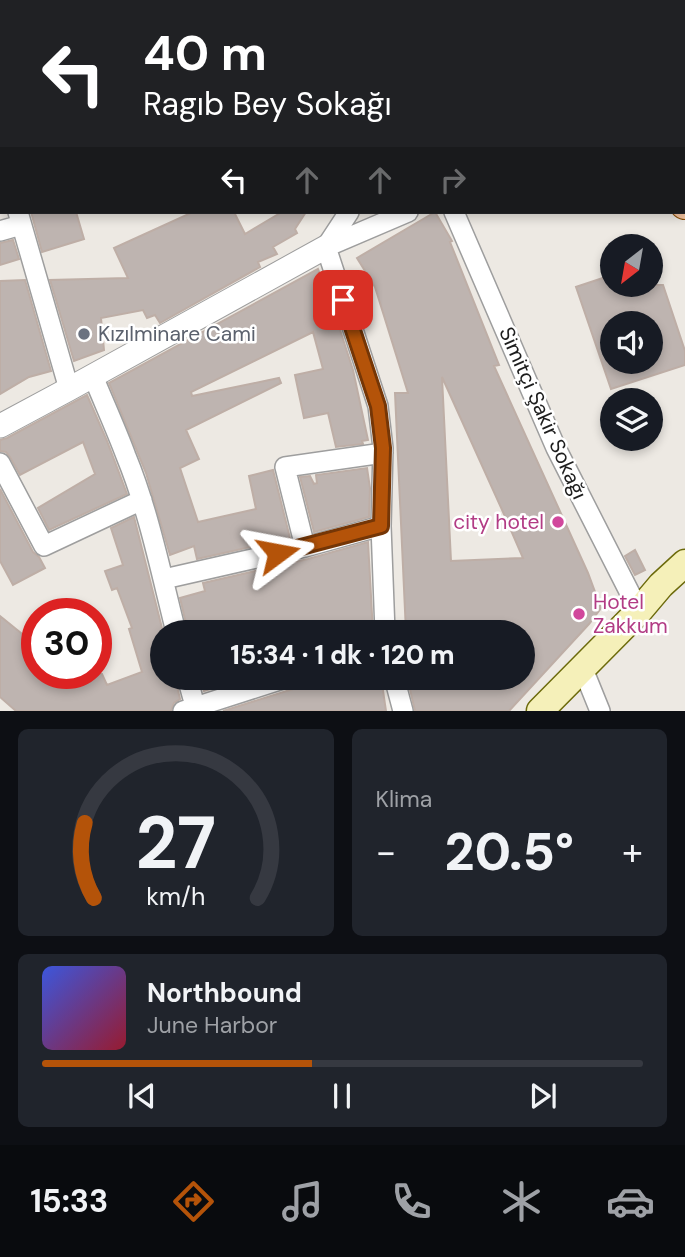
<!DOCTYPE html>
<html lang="tr">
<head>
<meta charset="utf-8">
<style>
  body { margin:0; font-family:"DM Sans",sans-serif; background:#20242c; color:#f1f3f6; height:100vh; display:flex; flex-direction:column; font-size:26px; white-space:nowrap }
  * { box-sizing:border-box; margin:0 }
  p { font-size:23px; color:#9ea1a6 }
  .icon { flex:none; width:38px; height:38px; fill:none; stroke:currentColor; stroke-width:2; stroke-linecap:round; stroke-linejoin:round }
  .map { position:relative; height:711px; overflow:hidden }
  .panel { display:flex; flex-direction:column; gap:18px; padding:18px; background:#0d0f14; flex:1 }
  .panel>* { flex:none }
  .guide { position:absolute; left:0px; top:0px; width:686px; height:214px; box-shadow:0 4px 10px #0003; background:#202124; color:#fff; overflow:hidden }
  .needle { width:46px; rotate:211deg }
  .tools { position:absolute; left:600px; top:234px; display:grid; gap:14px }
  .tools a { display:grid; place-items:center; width:63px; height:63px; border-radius:50%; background:#171b24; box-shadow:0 4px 10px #0003; font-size:35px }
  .speed { position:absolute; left:21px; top:598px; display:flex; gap:14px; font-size:35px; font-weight:700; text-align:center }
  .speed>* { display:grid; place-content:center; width:91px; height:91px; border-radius:50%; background:#171b24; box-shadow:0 4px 10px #0003; line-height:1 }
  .speed .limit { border:10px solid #d22; background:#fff; color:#111 }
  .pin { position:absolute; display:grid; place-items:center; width:60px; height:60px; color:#fff; margin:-30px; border-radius:14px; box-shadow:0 4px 10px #0006 }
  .me { position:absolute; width:77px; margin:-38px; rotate:77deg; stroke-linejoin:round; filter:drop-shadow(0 0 5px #0008) }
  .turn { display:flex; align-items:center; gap:24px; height:147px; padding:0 28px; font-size:32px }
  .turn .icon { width:91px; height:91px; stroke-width:2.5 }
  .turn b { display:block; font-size:49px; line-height:60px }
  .lanes { display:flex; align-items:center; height:66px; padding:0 28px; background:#0003; justify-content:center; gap:35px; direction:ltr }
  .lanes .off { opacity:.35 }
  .big { font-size:52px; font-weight:800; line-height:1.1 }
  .panel .tile { flex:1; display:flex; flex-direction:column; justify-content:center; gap:10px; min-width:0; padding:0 24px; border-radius:10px; background:#20242c }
  .panel .dial { align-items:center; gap:0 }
  .dial svg { height:182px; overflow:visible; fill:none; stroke:#363941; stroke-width:7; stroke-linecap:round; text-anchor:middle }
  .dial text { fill:#f1f3f6; stroke:none }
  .song { display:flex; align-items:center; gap:21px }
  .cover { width:84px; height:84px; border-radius:10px; background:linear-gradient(135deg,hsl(230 70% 55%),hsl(350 70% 35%)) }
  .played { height:7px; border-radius:4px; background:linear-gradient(90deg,#b45309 45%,#363941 45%) }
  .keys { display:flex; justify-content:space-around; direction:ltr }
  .heat { display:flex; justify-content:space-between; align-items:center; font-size:38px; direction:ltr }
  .panel .tiles { flex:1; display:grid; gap:18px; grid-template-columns:1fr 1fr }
  .tile:last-child { grid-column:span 2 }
  .trip { position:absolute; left:150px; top:620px; width:385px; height:70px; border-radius:35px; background:#171b24; box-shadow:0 4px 10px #0003; font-weight:800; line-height:70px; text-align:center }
  .dock { display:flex; height:112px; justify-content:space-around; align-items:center; background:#090b0e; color:#9ea1a6 }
  .dock .icon { width:49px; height:49px }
  .dock .active { color:#b45309 }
  .dock b { font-size:32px; color:#f1f3f6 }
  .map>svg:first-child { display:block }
  .building { fill:#beb4b0; stroke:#beaea6; stroke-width:2; fill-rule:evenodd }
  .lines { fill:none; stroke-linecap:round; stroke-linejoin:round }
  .minor-casing { stroke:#9e9e9e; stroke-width:22 }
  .tertiary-casing { stroke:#9e9e9e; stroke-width:25 }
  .secondary-casing { stroke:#6c6a0b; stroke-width:29 }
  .primary-casing { stroke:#8d5009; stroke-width:32 }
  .minor { stroke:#fff; stroke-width:19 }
  .tertiary { stroke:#fff; stroke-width:23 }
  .secondary { stroke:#f5f0b9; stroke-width:26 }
  .primary { stroke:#f6c5a0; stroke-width:30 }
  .route-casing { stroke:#753606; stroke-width:18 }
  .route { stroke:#b45309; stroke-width:12 }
  .worship-dot { fill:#6b7280; stroke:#fff; stroke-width:2.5 }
  .hotel-dot { fill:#d1479c; stroke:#fff; stroke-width:2.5 }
  .labels { text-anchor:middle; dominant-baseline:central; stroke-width:5; stroke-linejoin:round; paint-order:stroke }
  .worship-label { font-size:21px; fill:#5b616d; stroke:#fff; text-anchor:start }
  .street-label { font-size:21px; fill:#1d1d1d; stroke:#fff }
  .hotel-label { font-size:21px; fill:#b23c85; stroke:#fff; text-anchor:end }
</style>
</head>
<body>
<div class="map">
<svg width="685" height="711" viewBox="0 0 685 711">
  <rect width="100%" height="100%" fill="#ede9e3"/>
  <path class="building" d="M31,212h45l8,27 -42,13z
    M193,212h41l11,22 37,-22h24l-11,17 2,4 -24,14 4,7 -19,8 2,5 -100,56 -5,-8 -8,3 -4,-8 -42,8 3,32 -30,11 -24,-81 78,-2 -14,-30z
    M435,212l17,29 -2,1 49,123 -5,1 94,207 13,35 -12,16 -80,87h-94l-7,-30v-4h115v-45h-12l3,-3 -108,3 -11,-239h13l-33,-106 -18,-29zM442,377l61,135 20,46 -72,3z
    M13,240l6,19 -19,6v-22z
    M318,269l12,30 23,71 15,70 -6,1 1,3 -27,3 -8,-34 -24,5 -9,-43 28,-6 -10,-37 -122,60 1,4 87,-18 2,5 -95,47 13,29 -19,9 18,54 58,-13 -7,-33 24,-6 17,68 -93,21 -3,-13 -24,9 -24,-82 -37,-90z
    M612,275v10h51l22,66v14l-74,24 -35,-102zM612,324h39v38h-39z
    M25,280l26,91 -22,6 -29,17v-113z
    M87,395l20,46 20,53 -78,36 -11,-22 57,-34 -12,-32 -63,33 -10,-18 -4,-5 -6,-1v-11l7,-2z
    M367,468l3,20 -1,29 -55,15 -14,-55 10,-1 4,8 3,-1 -1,-8z
    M0,489l33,63 6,5 6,11 -32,17 -13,-24z
    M134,517l29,115v45h12l5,22 -6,4 -3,8h-155l-16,-14v-81l37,30v28h65l5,11 35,-13 -13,-43 3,-1 -15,-40 -5,2 -7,-19 18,-6 -12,-37z
    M368,542l5,90h-185l-8,-34 25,-7 -2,-8 105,-24z
    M635,550l10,20 -10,5 -10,-19z
    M200,677h48l-44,14z
    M301,677h80l5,34h-163l70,-22 5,-4z"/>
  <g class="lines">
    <g class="minor-casing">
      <path id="minor" d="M111,0l3,2
        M446,0l2,2
        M50,2v-2
        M202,2l1,-2
        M18,212l51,177
        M349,212l-23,35 82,-35
        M454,212l102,236 83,163
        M0,231l21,-6
        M326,247l52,159 5,42 -2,78 4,106
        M93,376c11,27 23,53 33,80 23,56 35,117 50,176
        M0,463l44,83 98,-46
        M305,547l-20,-80 98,-14
        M164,579l141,-32 76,-21
        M583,669l17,42
        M187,677l8,29
        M394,677l9,34
        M183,711l106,-34"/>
    </g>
    <g class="tertiary-casing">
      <path id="tertiary" d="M0,28l2,1
        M0,426l69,-37 257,-142"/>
    </g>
    <g class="secondary-casing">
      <path id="secondary" d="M540,711l99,-100 22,-26 24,-22"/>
    </g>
    <g class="primary-casing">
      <path id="primary" d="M627,0v2
        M684,202l1,2"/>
    </g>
    <use href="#minor" class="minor"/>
    <use href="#tertiary" class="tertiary"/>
    <use href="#secondary" class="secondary"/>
    <use href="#primary" class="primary"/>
  </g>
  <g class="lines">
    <g class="route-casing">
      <path id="route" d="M278,553l103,-27 2,-78 -5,-42 -35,-106"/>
    </g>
    <use href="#route" class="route"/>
  </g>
  <circle class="worship-dot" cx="84" cy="334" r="7"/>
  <g class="hotel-dot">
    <circle cx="558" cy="522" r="7"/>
    <circle cx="579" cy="614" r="7"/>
  </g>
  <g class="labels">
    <g class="worship-label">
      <text x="98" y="334">Kızılminare Cami</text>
    </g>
    <g class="street-label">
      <text transform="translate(543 413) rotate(66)">Simitçi Şakir Sokağı</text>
    </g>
    <g class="hotel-label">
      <text x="544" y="522">city hotel</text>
      <text x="593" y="602" text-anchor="start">Hotel<tspan x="593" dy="24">Zakkum</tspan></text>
    </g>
  </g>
</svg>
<div class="tools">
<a><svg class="needle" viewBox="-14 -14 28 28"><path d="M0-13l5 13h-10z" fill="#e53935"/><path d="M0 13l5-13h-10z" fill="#9ea1a6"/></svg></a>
<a><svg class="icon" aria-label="sound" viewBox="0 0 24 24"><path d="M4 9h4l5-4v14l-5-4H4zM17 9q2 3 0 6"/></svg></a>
<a><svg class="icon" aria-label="layers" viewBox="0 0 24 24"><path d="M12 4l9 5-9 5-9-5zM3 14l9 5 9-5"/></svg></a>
</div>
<div class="speed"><div class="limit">30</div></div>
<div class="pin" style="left:343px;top:300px;background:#d93025"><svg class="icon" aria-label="arrive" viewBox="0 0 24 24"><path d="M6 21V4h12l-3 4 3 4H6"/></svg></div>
<svg class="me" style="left:278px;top:553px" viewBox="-20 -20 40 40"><path d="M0-17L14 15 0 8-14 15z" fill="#b45309" stroke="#fff" stroke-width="4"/></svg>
<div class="trip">15:34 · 1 dk · 120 m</div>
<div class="guide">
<div class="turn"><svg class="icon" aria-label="left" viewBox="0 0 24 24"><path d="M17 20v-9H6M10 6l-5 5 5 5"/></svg><div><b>40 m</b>Ragıb Bey Sokağı</div></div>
<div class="lanes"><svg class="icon" aria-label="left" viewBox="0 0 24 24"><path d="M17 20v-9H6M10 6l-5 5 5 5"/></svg><svg class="icon off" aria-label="ahead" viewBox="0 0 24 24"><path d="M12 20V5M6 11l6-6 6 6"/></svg><svg class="icon off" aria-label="ahead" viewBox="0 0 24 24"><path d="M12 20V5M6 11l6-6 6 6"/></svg><svg class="icon off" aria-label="right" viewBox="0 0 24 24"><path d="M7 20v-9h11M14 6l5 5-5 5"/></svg></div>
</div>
</div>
<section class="panel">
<div class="tiles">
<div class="tile dial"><svg viewBox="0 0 100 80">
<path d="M14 69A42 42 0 1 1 86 69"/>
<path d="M14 69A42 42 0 0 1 10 36" stroke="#b45309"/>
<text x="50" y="56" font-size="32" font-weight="700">27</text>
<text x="50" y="72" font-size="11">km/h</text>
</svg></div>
<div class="tile"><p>Klima</p>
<div class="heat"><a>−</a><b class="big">20.5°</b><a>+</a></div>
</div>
<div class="tile">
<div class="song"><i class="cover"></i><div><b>Northbound</b><p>June Harbor</p></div></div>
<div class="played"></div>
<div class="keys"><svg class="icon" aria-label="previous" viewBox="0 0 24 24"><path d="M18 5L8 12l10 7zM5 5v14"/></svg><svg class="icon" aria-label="pause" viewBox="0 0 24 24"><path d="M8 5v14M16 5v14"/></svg><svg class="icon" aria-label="next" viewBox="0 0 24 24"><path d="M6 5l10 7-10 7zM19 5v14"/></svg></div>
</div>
</div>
</section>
<nav class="dock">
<b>15:33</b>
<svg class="icon active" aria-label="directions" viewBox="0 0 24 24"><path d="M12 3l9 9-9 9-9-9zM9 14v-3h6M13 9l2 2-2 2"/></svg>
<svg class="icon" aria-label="music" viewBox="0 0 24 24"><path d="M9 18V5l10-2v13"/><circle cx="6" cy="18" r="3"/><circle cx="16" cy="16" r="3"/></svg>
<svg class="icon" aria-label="phone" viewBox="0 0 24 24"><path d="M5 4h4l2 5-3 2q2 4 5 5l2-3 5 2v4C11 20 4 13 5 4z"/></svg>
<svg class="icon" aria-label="climate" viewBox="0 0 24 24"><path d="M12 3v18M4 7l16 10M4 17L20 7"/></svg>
<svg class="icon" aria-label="car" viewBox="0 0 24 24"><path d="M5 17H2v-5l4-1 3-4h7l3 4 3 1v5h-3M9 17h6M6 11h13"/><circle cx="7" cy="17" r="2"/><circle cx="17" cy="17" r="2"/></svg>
</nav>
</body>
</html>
